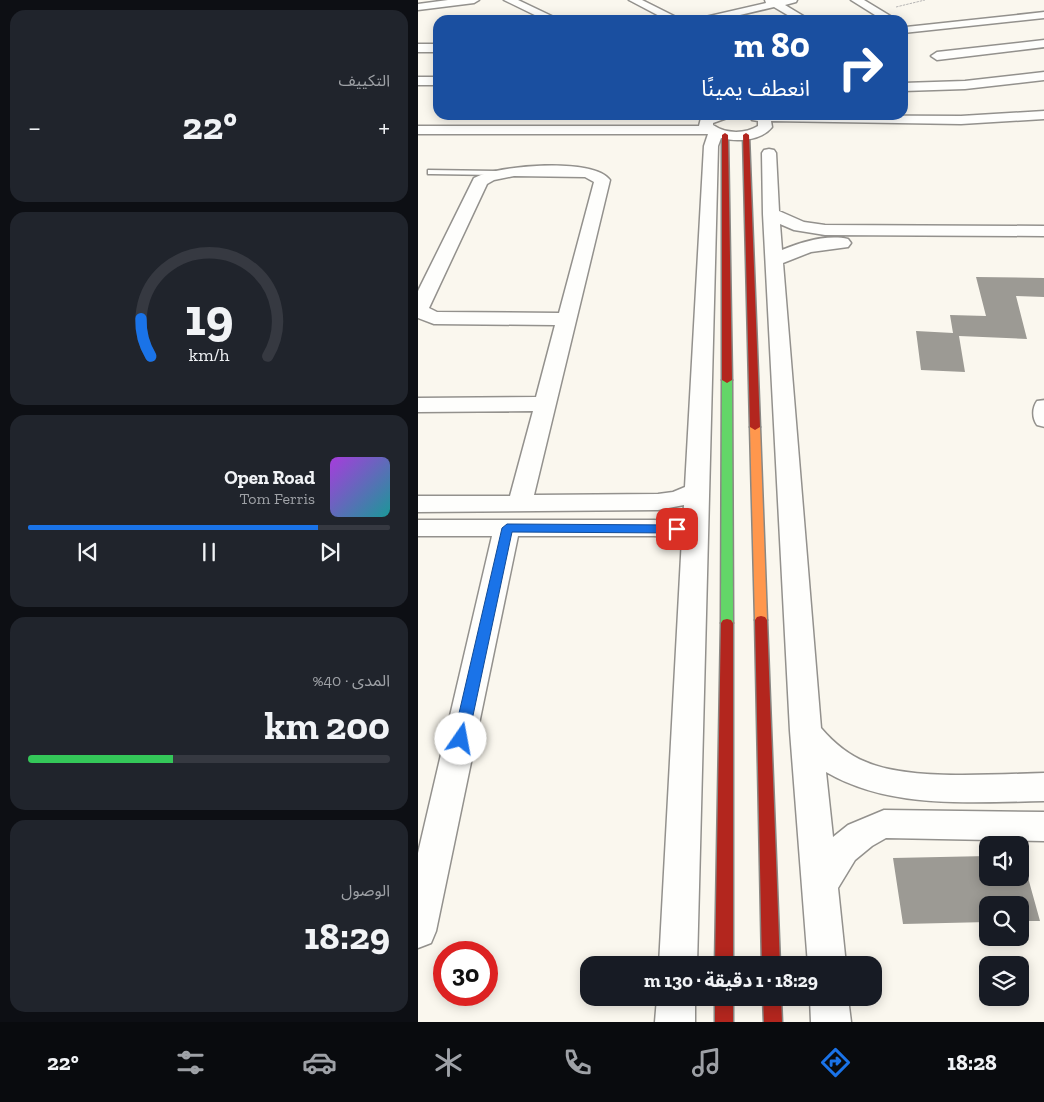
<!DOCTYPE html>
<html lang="ar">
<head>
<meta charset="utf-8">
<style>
  body { margin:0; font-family:"Zilla Slab","Noto Sans Arabic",serif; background:#20242c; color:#f1f3f6; direction:rtl; height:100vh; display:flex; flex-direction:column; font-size:19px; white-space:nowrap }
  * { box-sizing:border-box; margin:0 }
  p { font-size:16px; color:#9ea1a6 }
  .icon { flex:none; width:28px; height:28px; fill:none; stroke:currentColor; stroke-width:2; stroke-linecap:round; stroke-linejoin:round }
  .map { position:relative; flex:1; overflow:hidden; direction:ltr }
  .details { display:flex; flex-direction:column; gap:10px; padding:10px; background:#0d0f14; width:418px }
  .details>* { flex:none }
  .guide { position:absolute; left:15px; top:15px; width:475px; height:105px; border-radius:15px; box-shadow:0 2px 12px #0003; direction:rtl; background:#1a4fa0; color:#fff; overflow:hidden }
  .buttons { position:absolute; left:561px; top:836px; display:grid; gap:10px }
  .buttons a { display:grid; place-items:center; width:50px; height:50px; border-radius:10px; background:#171b24; box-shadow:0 2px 12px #0003; font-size:25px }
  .speed { position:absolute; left:15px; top:941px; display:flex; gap:10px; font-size:25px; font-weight:700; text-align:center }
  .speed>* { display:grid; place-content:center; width:65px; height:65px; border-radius:50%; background:#171b24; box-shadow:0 2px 12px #0003; line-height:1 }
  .speed .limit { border:8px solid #d22; background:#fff; color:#111 }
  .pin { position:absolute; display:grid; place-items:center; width:42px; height:42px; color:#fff; margin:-21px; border-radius:10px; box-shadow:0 2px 8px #0006 }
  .me { position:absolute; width:55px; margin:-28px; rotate:12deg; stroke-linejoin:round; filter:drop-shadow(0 0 4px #0008) }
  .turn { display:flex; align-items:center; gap:18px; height:105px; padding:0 15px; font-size:22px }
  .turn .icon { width:65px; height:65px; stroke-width:2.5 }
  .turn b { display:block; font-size:35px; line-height:42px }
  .big { font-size:38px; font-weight:700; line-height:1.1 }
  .details .widget { flex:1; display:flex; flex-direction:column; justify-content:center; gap:8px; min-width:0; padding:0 18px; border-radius:15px; background:#20242c }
  .details .dial { align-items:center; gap:0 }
  .dial svg { height:130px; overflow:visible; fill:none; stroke:#363941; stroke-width:7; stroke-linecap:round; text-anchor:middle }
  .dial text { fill:#f1f3f6; stroke:none }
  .song { display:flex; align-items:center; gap:15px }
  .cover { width:60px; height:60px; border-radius:8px; background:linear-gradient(135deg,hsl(280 70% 55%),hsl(180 70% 35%)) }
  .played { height:5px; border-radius:2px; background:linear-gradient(90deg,#1a73e8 80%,#363941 80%) }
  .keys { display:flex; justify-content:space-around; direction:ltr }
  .heat { display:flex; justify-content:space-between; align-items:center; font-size:28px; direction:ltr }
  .charge { height:8px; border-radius:4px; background:linear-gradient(90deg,#34c759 40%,#363941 0) }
  .trip { position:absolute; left:162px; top:956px; width:302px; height:50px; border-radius:15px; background:#171b24; box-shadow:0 2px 12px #0003; font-weight:700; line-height:50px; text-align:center; direction:rtl }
  .tab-bar { display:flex; height:80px; justify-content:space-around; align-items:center; background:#090b0e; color:#9ea1a6 }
  .tab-bar .icon { width:35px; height:35px }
  .tab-bar .active { color:#1a73e8 }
  .tab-bar b { font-size:22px; color:#f1f3f6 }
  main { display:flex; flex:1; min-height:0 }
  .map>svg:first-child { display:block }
  .building { fill:#9c9a94 }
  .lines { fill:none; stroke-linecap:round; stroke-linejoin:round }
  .lane-casing { stroke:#93918d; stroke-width:3 }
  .street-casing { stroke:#93918d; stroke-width:3 }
  .fast-casing { stroke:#898884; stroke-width:3 }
  .slow-casing { stroke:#898884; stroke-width:3 }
  .jam-casing { stroke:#898884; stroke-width:3 }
  .path { stroke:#b7b6b5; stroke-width:1; stroke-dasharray:2.5 1; stroke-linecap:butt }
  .lane { fill:#fefefc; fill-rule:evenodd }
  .street { fill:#fefefc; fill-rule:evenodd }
  .fast { fill:#63d668; fill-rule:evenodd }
  .slow { fill:#ff974d; fill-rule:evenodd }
  .jam { fill:#b3261e; fill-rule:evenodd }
  .route { fill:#1a73e8; stroke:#114b97 }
</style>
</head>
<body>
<main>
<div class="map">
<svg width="627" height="1022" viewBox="0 0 627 1022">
  <rect width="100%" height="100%" fill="#faf7ee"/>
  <path class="building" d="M558,277l69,1v19l-29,-1 11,43 -68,-3 6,36 -44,-2 -5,-39 37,2 -3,-18 36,1z
    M570,856v22h32v-22h2l18,65h-20v-16h-32v17l-85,2 -10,-66z"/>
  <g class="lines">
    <g class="lane-casing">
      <path id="lane" d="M10,170l68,1 4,2 -4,2 -65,-1h-3z"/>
    </g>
    <g class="street-casing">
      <path id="street" d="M30,0h31l-5,3 -56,7v-6z
        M86,0h14l42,20h-15z
        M211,0h13l40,20h-15z
        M347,0h32l-1,2 -11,3 25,15h-14l-22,-13 -55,13h-20l2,-2 65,-15z
        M433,0h13l33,20h-14z
        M627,12v6l-142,15v-6h3z
        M627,40v7l-108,13 -6,-4 6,-4z
        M0,44h20v8h-20z
        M627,72v8l-80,9 -62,2v-8l62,-2z
        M0,77h20v8h-20z
        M627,111v8l-84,5 -190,-3 1,6c-11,14 -35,15 -51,11l-3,8 -21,819h-38l23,-427 -28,-2h-136l-82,395 -5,12 -13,5v-95l74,-317h-74v-16h236l29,2 1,-17 -26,5 -240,2v-16h92l23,-85 -115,1v-14l118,-1 19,-72 -121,-1 -16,-6v-27l56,-113c23,-13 120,-21 136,2l-76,315 124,-1 15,-2 12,-5 19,-341 4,-12h-290v-8h281l2,-8 8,-3h20l-2,3 -14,5v2c13,9 32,9 45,1v-5l-6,-1 -2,-3 1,-2 210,1zM96,176l71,1 9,5 -35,131 -122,-1 -8,-4 58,-124 7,-4z
        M351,149l5,1 2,3 3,58 25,11 21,3 220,1v10l-220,-1 -31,-5 -14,-6 2,26c19,-8 46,-16 66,-11l3,4 -3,4 -37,5 -28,11 38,465c13,15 27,27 45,34 44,19 130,12 179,11v28c-73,1 -154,9 -219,-29l7,65 15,-12 36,-15 161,2v29l-159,-3 -14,8 -17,14 -17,28 8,77h-38l-18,-234 -27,-517 -1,-61 2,-3z
        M627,400v27l-8,-2c-5,-7 -5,-17 0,-24z
        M239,998h38v24h-40z
        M392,998h38l3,24h-40z"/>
    </g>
    <g class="fast-casing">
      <path id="fast" d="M309,377l5,3 1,243 -2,3h-8l-2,-3 1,-243z"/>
    </g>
    <g class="slow-casing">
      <path id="slow" d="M337,424l5,3 7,193 -2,3h-8l-2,-3 -5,-193z"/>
    </g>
    <g class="jam-casing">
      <path id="jam" d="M307,133l3,2 4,245 -5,3 -5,-3v-245z
        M328,133l3,2 11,292 -5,3 -5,-3 -7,-292z
        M343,616l4,1 2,3 13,345h-18l-7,-345 2,-3z
        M309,619l4,1 2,3v342h-18l6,-342 2,-3z
        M297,998h18v24h-18z
        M345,998h18l1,24h-18z"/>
    </g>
    <path class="path" d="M478,7l29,-7
      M412,20l26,-3"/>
    <use href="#lane" class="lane"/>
    <use href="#street" class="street"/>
    <use href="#fast" class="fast"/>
    <use href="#slow" class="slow"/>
    <use href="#jam" class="jam"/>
  </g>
  <path class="route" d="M89,524l170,1 5,4 -5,4 -165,-1 -44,207 -2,4 -5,2 -5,-2 -3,-4 49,-211z"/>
</svg>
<div class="buttons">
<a><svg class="icon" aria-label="sound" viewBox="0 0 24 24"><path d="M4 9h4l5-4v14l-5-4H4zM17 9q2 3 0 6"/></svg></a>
<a><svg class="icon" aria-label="search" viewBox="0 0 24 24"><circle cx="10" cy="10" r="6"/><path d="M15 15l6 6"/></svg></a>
<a><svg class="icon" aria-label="layers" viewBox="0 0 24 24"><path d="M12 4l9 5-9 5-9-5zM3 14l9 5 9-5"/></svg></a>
</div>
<div class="speed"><div class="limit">30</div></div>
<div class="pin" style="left:259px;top:529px;background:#d93025"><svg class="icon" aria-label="arrive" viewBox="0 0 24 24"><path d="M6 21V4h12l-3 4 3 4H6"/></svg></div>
<svg class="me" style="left:43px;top:739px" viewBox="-20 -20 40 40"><circle r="19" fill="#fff"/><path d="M0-13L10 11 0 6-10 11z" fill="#1a73e8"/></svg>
<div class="trip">18:29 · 1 دقيقة · 130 m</div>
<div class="guide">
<div class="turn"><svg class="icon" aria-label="right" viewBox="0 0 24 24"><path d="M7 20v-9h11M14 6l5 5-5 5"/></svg><div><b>80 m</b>انعطف يمينًا</div></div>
</div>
</div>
<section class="details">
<div class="widget"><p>التكييف</p>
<div class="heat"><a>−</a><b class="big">22°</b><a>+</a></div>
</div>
<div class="widget dial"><svg viewBox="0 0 100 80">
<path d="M14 69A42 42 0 1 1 86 69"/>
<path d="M14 69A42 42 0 0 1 8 46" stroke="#1a73e8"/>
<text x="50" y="56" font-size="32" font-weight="700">19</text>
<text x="50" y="72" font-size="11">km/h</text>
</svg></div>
<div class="widget">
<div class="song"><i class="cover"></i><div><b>Open Road</b><p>Tom Ferris</p></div></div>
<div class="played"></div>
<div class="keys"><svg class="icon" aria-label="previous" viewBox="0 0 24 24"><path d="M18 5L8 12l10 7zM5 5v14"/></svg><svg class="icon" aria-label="pause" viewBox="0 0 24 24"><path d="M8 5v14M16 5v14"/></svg><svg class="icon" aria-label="next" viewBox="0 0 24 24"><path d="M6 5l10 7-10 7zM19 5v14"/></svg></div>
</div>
<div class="widget"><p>المدى · 40%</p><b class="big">200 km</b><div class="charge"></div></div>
<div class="widget"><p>الوصول</p><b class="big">18:29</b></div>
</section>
</main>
<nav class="tab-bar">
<b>18:28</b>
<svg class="icon active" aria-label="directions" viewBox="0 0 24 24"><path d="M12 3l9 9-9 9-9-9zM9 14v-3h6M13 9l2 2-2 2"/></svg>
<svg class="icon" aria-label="music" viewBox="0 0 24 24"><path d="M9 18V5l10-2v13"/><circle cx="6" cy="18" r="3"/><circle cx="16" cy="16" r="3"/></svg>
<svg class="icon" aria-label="phone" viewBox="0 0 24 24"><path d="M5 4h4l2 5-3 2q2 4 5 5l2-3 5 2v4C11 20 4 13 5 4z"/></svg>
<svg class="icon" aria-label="climate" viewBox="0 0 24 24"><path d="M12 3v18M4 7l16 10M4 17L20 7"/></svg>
<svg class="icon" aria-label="car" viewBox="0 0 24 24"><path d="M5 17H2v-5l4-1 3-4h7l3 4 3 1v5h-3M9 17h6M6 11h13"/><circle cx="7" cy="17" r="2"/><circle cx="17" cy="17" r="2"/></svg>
<svg class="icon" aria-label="filters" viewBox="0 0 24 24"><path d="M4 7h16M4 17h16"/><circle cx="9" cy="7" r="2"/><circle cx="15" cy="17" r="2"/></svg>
<b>22°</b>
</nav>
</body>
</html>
